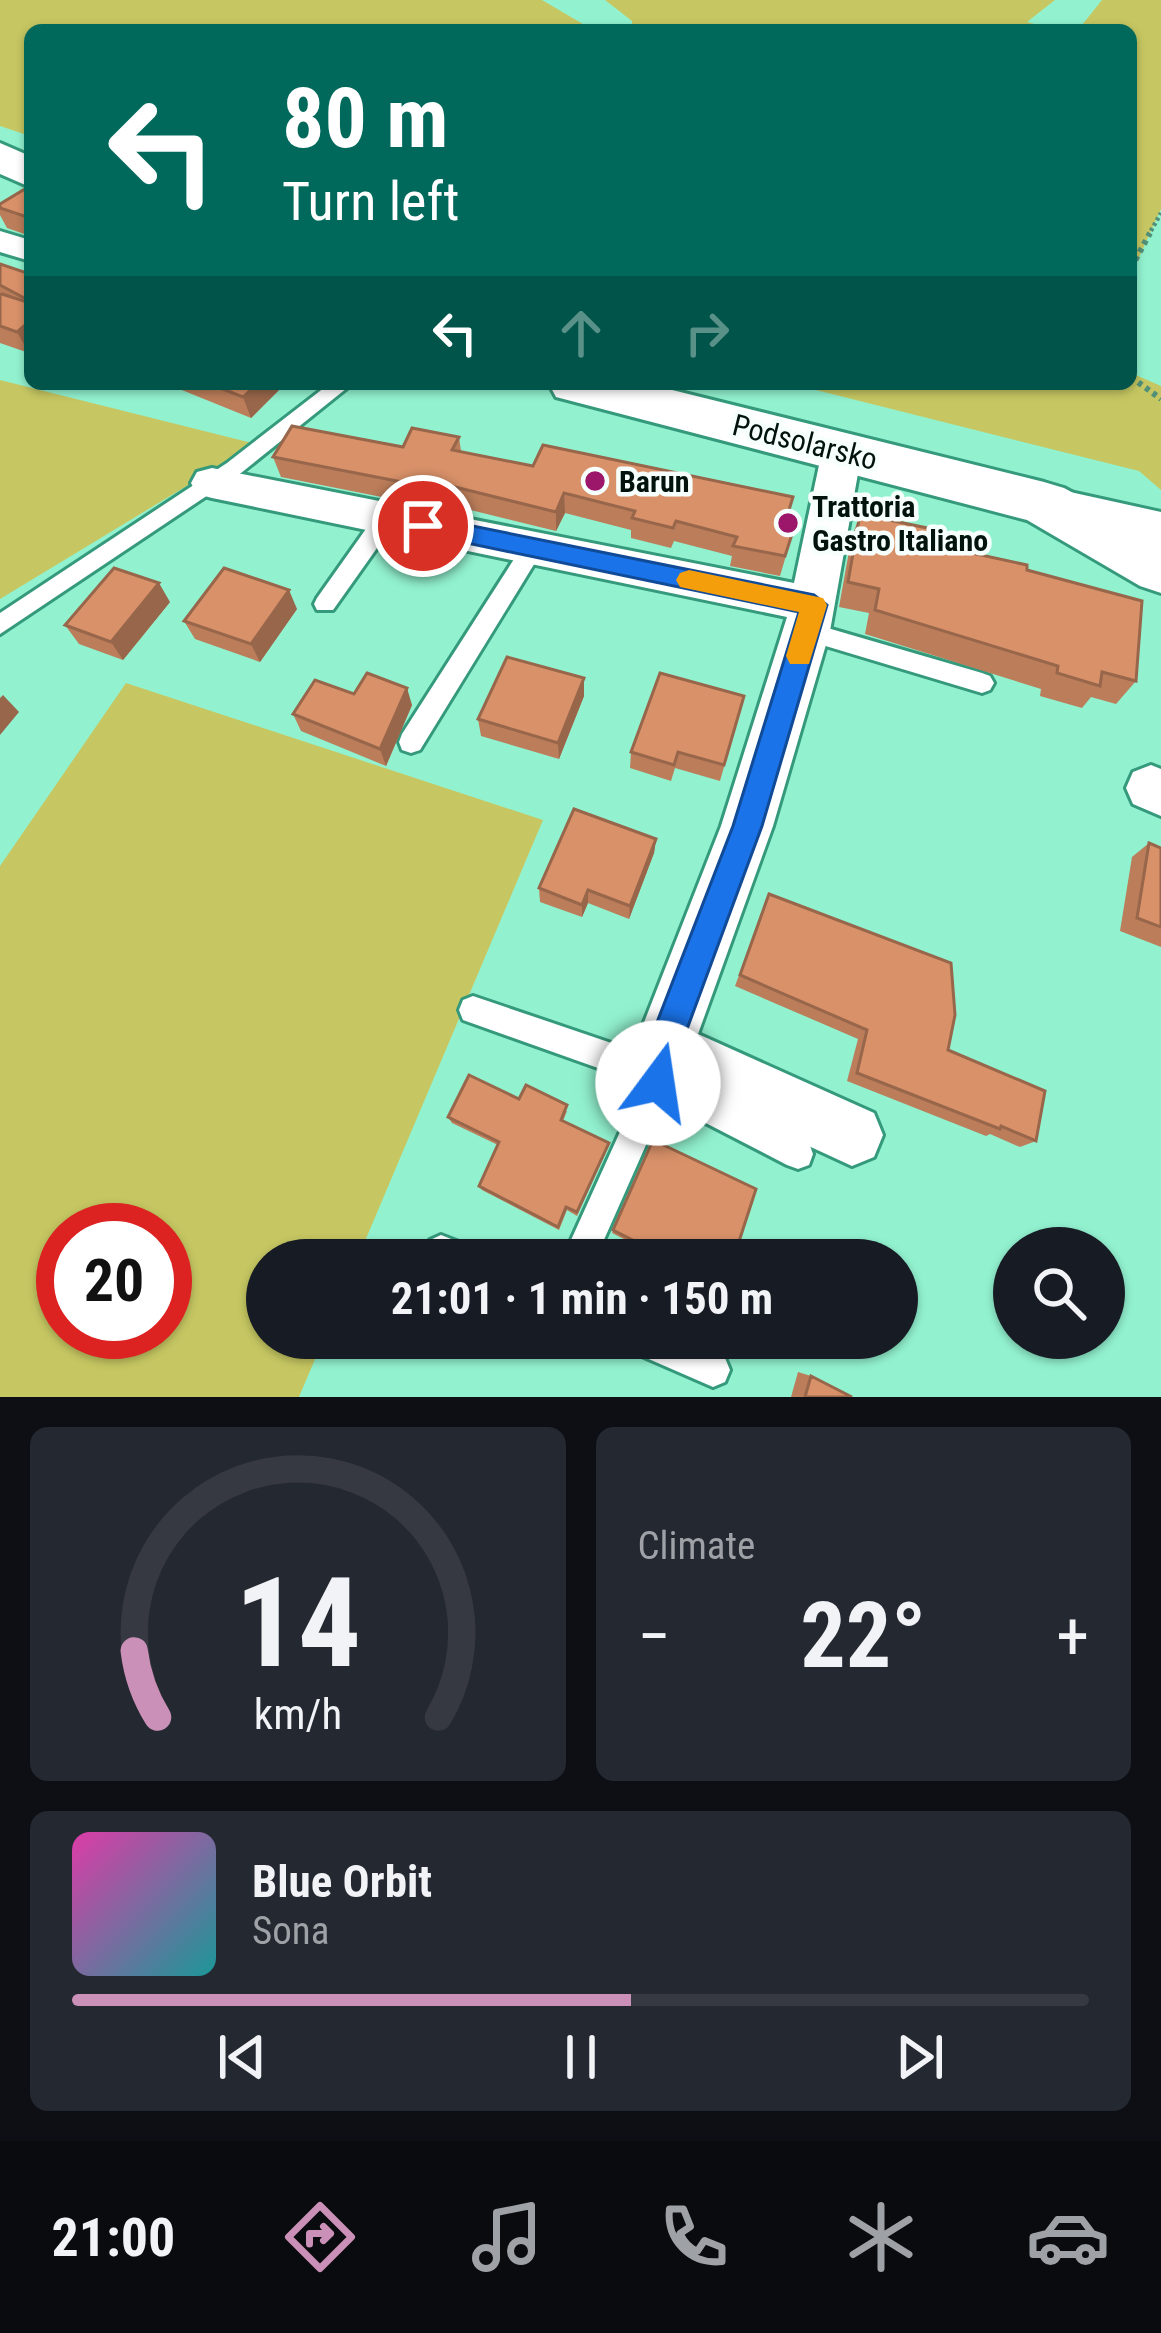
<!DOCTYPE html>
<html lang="en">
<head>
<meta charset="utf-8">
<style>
  body { margin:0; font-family:"Roboto Condensed",sans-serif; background:#242831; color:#f1f3f6; height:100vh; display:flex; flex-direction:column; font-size:45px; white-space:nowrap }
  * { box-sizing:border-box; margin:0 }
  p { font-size:39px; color:#9ea1a6 }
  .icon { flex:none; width:66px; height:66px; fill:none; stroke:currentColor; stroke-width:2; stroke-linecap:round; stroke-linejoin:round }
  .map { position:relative; height:1397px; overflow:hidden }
  .side { display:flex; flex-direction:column; gap:30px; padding:30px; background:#0d0f14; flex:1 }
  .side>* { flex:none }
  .hud { position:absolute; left:24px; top:24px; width:1113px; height:366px; border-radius:18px; box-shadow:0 3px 9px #0004; background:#00695c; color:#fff; overflow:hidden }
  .controls { position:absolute; left:993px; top:1227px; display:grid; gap:24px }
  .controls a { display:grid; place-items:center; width:132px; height:132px; border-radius:50%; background:#171b24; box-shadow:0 3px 9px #0004; font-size:60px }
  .speed { position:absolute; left:36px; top:1203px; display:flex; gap:24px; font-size:60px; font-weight:700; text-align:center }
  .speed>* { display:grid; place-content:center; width:156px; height:156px; border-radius:50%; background:#171b24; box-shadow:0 3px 9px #0004; line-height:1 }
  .speed .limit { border:18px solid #d22; background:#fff; color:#111 }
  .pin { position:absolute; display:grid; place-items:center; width:102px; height:102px; color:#fff; margin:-51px; border:6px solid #fff; border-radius:50%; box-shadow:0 3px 12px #0007 }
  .me { position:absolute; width:132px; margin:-66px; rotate:14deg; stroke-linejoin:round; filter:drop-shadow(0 0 9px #0008) }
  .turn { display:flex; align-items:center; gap:42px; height:252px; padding:0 60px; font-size:54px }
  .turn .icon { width:156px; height:156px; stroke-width:2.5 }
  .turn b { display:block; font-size:84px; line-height:102px }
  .lanes { display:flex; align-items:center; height:114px; padding:0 60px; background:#0003; justify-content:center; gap:60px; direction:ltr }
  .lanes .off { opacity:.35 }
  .big { font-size:90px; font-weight:700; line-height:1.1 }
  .side .tile { flex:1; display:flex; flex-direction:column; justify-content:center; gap:18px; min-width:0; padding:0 42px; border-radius:18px; background:#242831 }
  .side .dial { align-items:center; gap:0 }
  .dial svg { height:312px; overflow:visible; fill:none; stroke:#363941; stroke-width:7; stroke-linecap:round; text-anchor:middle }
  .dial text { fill:#f1f3f6; stroke:none }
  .song { display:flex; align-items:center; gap:36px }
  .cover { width:144px; height:144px; border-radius:18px; background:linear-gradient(135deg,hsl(320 70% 55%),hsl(180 70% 35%)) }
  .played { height:12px; border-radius:6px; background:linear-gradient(90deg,#cb90b7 55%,#363941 55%) }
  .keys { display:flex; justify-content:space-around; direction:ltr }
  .heat { display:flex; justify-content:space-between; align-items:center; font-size:66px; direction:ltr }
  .side .tiles { flex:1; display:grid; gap:30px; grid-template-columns:1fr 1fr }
  .tile:last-child { grid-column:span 2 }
  .trip { position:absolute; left:246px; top:1239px; width:672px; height:120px; border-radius:60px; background:#171b24; box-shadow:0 3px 9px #0004; font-weight:700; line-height:120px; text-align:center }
  .tab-bar { display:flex; height:192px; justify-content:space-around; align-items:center; background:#090b0e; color:#9ea1a6 }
  .tab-bar .icon { width:84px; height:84px }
  .tab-bar .selected { color:#cb90b7 }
  .tab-bar b { font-size:54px; color:#f1f3f6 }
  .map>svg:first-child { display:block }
  .green { fill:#c6c762; fill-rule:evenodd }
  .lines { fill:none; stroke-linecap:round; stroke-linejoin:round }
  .lane-casing { stroke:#35997b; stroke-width:6 }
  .street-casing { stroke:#35997b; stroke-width:6 }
  .secondary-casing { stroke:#35997b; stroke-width:6 }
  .path-far1 { stroke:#518f79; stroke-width:4.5; stroke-dasharray:3 3; stroke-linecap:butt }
  .path { stroke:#518f79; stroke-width:6; stroke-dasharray:4.5 4.5; stroke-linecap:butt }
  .lane { fill:#fff; fill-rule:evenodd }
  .street { fill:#fff; fill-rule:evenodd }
  .secondary { fill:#fff; fill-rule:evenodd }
  .wall { fill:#bb7d5a }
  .shaded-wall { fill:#98664a }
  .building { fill:#d99169; stroke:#98664a; stroke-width:3 }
  .route { fill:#1a73e8; stroke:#114b97; stroke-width:3 }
  .slow { fill:#f59e0b }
  .poi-dot { fill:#9c1769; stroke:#f6fffb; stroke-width:4.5 }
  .labels { text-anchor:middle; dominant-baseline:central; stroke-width:9; stroke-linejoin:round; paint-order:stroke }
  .street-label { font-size:30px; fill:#01130c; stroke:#f6fffb }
  .poi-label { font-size:30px; font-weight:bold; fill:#01130c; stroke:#f6fffb; text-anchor:start }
</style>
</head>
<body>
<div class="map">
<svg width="1161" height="1397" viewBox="0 0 1161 1397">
  <rect width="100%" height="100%" fill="#92f2d0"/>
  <path class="green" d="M0,0h542l46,27 -558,3v106l-30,-10z
    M605,0h450l-28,22 29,8h-424v-9z
    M1102,0h59v209l-30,66v-245h-53z
    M1131,373l30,13v104l-22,-19 -347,-87h339z
    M0,380l256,64 -256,155z
    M126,683l417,137 -186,440h-90v78h57l-25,59h-299v-531zM63,1230h102v102h-102z"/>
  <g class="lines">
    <g class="lane-casing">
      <path id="lane" d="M329,384h23l-111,89 -241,161v-21l227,-150z
        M386,510l11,8 -3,6 -61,86h-16l-3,-6 3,-6 61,-86z
        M533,540l11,8 -124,202 -9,3 -9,-3 -3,-8 3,-8 123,-192z
        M807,622l175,51 8,3 4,7 -4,7 -8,3 -183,-55 -3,-7z
        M473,996l153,52 37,-15 10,5 5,10 -4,27 135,68 4,11 -4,11 -11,4 -11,-4 -122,-63 -70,158h-33l81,-179 2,-11 -19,8 -163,-58 -4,-10 4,-10z
        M441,1235l33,13 4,12h-50l-3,-9 5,-11z
        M623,1338h56l46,20 5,12 -5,12 -12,5 -85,-37z"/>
    </g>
    <g class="street-casing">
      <path id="street" d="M0,231l30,9v21l-30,-9z
        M842,437l14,4 6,10 -32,180 -57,195 -75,208 176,79 9,22 -9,22 -22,9 -210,-97 -8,-21 87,-222 66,-209 -575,-119 -15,-4 -6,-11 6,-11 15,-4 582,115 28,-132 6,-10z
        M1061,490l100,22v32l-115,-27 -6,-11 6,-11z
        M1151,765l10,4v47l-28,-12 -7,-16 7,-16z"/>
    </g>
    <g class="secondary-casing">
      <path id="secondary" d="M0,143l30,13v31l-30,-13z
        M549,384h99l396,98 20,6 97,53v52l-21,-7 -113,-66 -471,-123z"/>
    </g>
    <path class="path-far1" d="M1148,236l13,-23"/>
    <path class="path" d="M1131,268l19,-35
      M1131,377l30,22"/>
    <use href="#lane" class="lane"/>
    <use href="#street" class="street"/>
    <use href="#secondary" class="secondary"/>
  </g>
  <path class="wall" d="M30,186v50l-23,-8 -7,-13v-11z
    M0,264l30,10 -1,79 -29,-10z
    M167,384h118l-34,34z
    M459,437l2,14 334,74 -15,51 -50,-10 2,-10 -58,-15 -3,7 -40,-10v-8l-66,-17 -9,18 -122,-30 -2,6 -151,-30 -8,-20 130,-10z
    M860,514l75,31 92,25 109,111 -20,23 -25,-7 -9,11 -42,-12 1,-7 -176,-55 4,-21 -30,-6 12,-67z
    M170,602l-47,58 -44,-16 -14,-19z
    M297,609l-37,53 -65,-23 -11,-18z
    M354,694l58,11 -26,61 -85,-35 -8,-17z
    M584,696l-25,63 -78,-23 -3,-17z
    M744,696l-24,85 -45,-13 -4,13 -41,-13 1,-16z
    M656,839l-2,14 -25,66 -41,-16 -6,14 -42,-15 -1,-14z
    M1149,843l12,5v99l-41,-16 12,-74z
    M769,894l179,156 88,91 -16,6 -30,-13 -4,2 -139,-55 11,-42 -123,-53z
    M567,1111l-4,10 46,22 -32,73 -10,-6 -8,20 -77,-40 -3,-4 19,-41 -46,-22 -4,-6z
    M653,1140l80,120h-68l-53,-27z
    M798,1372l13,4 41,21h-61z"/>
  <path class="shaded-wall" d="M30,321v31l-1,1 -12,-21z
    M257,384h28l-34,34 -8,-21z
    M431,481l3,20 -2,6 -4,-20z
    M564,493l1,20 -9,18v-19z
    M159,583l11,19 -47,58 -12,-18z
    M289,590l8,19 -37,53 -9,-18z
    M584,678v18l-25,63 -1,-16z
    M407,688l5,17 -26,61 -6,-17z
    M3,695l16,17 -19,23v-37z
    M656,839l-2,14 -25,66 1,-13z
    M588,890v13l-6,14v-12z"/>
  <path class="building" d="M30,186v32l-30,-10v-4z
    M0,264l30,10v27l-30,-16z
    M2,294l28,9v18l-13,11 -17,-6v-31z
    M210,384h47l-14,13z
    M292,426l111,21 9,-19 47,9 -7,13 81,16 10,-21 250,52 -8,26 10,2 -10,31 -52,-10 4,-9 -61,-16 -3,7 -41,-10 3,-7 -71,-18 -8,19 -125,-31 -3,6 -155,-30z
    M860,514l77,16 -2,15 92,20v5l115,31 -6,80 -34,-9 -2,14 -43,-13 1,-7 -183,-56 4,-21 -31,-7z
    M114,568l45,15 -48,59 -46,-17z
    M224,568l65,22 -38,54 -67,-23z
    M507,657l77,21 -26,65 -80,-24z
    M367,673l40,15 -27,61 -87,-35 22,-34 39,14z
    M660,673l84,23 -20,69 -46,-13 -4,13 -43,-13z
    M574,809l82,30 -26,67 -42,-16 -6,15 -43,-17z
    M1149,843l12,5v79l-24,-9z
    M769,894l182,69 4,52 -7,35 97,41 -9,50 -35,-15 -1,3 -143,-56 10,-43 -127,-55z
    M469,1075l50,24 7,-14 41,20 -6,15 48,23 -32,69 -11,-5 -8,20 -79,-41 20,-44 -51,-25z
    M653,1140l103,49 -23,71h-61l-59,-30z
    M811,1376l41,21h-47z"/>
  <path class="route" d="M423,516l391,79 13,10 -65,221 -82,222 -10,47 -12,5 -12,-5 -5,-12 6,-35 86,-222 66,-214 -385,-80 -3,-6z"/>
  <path class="slow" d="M689,570l134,28 4,7 -18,59h-19l-4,-8 13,-44 -119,-25 -4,-7 4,-7z"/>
  <g class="poi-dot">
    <circle cx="595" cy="481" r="12"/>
    <circle cx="788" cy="523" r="12"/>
  </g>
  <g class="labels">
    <g class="street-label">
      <text transform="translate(805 442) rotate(14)">Podsolarsko</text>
    </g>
    <g class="poi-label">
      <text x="619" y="481">Barun</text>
      <text x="812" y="506">Trattoria<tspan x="812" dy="34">Gastro Italiano</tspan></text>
    </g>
  </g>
</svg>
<div class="controls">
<a><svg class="icon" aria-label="search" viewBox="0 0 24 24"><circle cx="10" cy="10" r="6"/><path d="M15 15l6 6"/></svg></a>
</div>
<div class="speed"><div class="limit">20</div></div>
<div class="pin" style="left:423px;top:526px;background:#d93025"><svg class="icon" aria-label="arrive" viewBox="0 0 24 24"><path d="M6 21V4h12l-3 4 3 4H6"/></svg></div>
<svg class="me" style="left:658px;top:1083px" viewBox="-20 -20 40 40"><circle r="19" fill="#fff"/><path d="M0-13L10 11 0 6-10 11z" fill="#1a73e8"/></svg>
<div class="trip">21:01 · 1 min · 150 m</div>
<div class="hud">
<div class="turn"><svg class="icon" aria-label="left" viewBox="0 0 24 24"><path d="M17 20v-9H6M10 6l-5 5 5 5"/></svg><div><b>80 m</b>Turn left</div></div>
<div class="lanes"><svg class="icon" aria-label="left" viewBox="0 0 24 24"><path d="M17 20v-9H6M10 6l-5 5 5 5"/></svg><svg class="icon off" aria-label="ahead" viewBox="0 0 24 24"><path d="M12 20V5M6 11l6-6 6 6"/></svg><svg class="icon off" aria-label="right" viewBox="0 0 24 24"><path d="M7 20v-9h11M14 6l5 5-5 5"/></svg></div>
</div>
</div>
<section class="side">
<div class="tiles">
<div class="tile dial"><svg viewBox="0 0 100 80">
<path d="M14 69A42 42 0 1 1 86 69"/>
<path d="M14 69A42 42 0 0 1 8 52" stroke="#cb90b7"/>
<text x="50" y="56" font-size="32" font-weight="700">14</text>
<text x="50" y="72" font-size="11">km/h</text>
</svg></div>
<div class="tile"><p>Climate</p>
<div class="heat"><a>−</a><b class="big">22°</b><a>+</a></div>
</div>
<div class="tile">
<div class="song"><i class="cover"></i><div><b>Blue Orbit</b><p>Sona</p></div></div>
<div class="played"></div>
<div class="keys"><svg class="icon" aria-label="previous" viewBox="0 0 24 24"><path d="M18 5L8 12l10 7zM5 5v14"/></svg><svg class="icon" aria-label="pause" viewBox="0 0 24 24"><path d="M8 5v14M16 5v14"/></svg><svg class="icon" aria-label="next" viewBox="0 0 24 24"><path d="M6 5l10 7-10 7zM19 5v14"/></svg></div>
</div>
</div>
</section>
<nav class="tab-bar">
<b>21:00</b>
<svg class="icon selected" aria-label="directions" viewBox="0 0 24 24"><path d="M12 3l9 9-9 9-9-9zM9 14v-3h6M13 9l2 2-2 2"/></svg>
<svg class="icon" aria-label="music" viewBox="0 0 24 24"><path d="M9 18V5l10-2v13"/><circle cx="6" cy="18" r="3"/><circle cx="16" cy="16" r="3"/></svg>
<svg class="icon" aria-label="phone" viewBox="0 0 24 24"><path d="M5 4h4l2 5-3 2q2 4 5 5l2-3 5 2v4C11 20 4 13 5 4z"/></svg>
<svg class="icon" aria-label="climate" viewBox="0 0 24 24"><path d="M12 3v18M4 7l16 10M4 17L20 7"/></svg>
<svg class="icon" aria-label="car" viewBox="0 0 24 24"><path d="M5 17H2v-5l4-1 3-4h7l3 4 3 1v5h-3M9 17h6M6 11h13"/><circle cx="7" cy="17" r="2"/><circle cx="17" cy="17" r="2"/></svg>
</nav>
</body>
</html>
